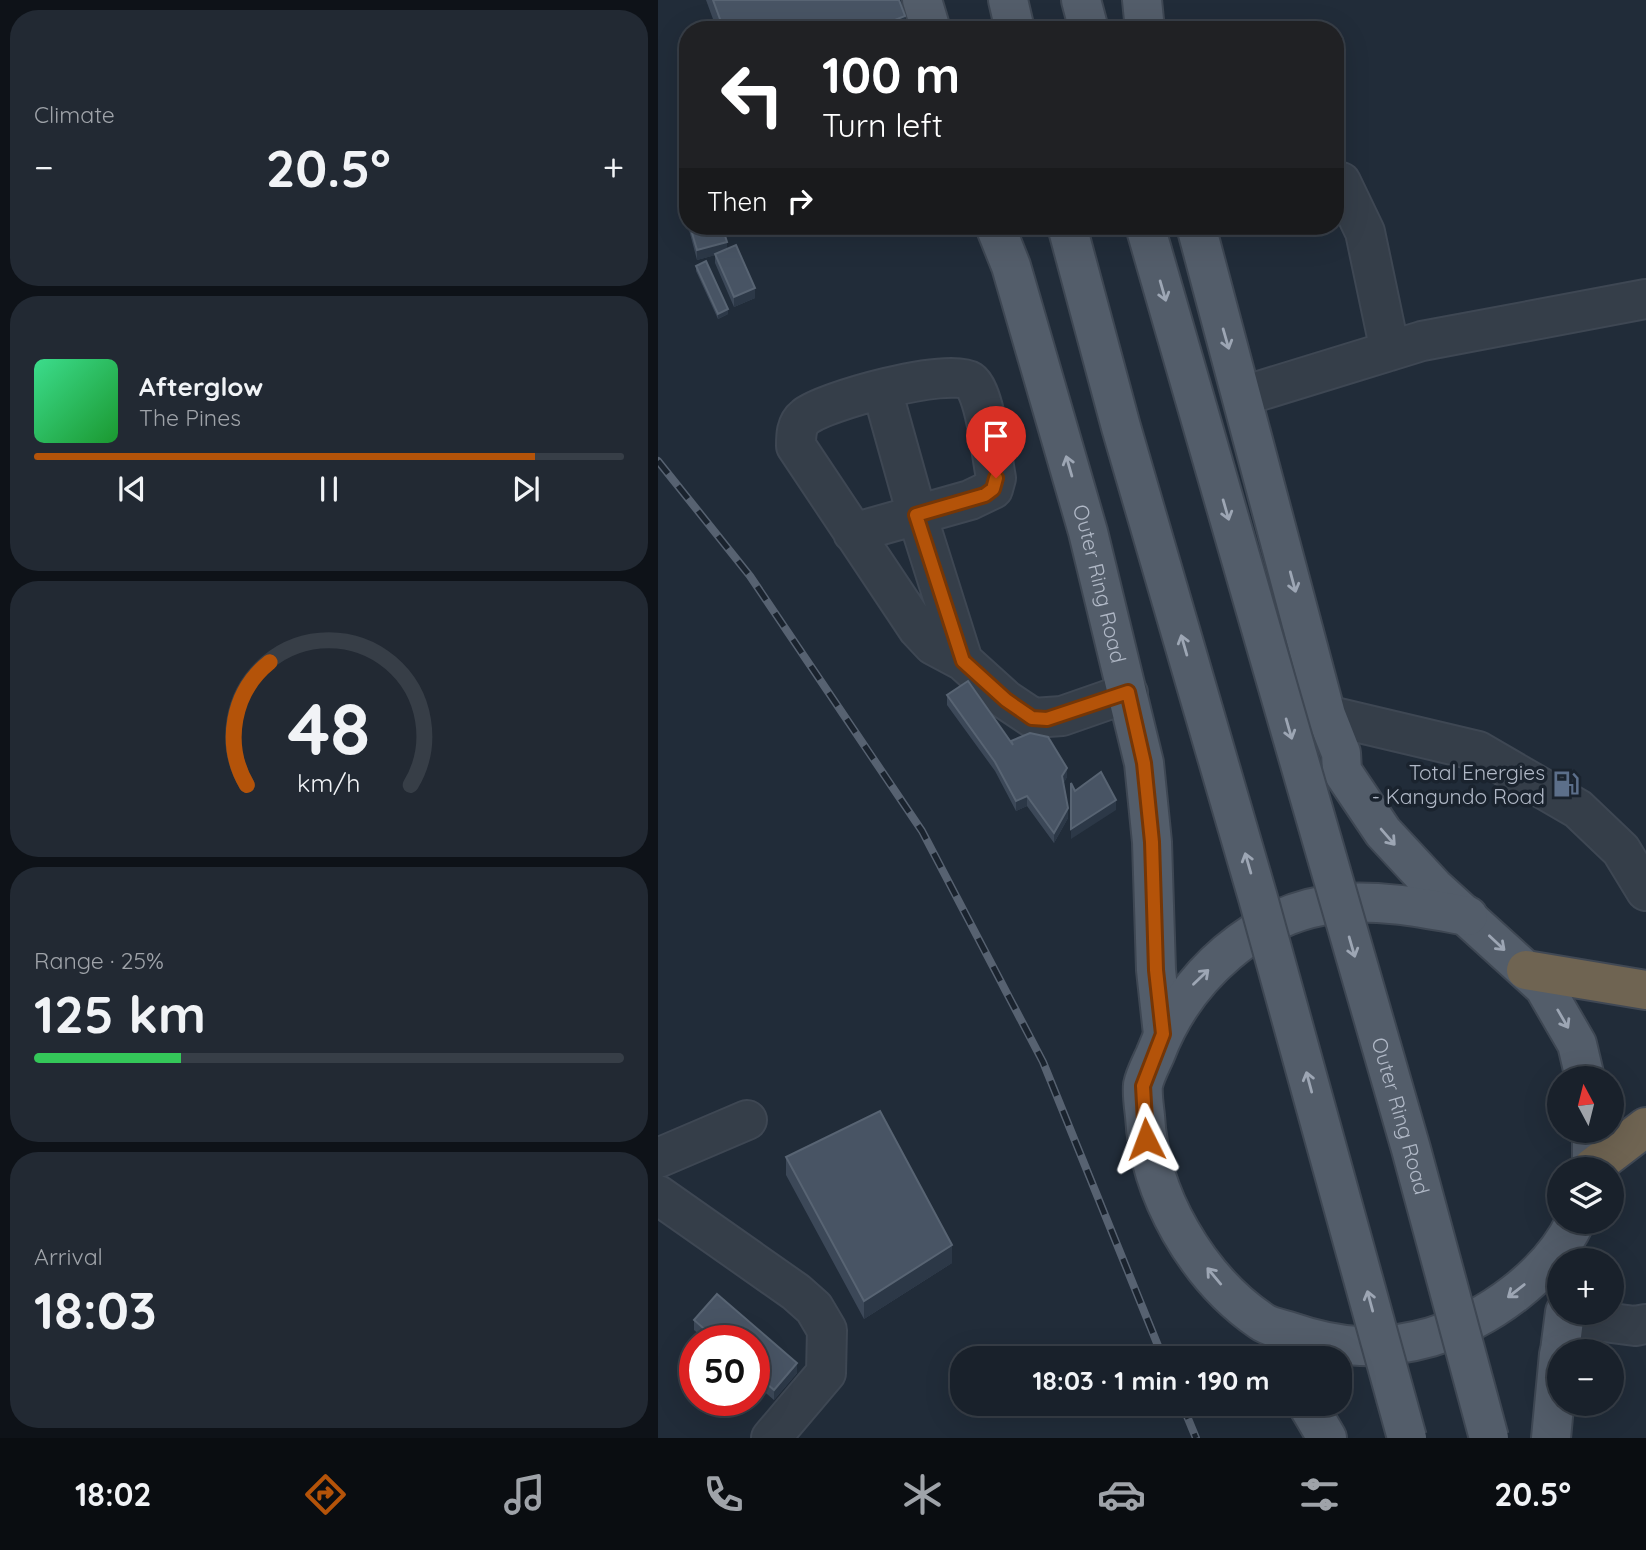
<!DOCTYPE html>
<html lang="en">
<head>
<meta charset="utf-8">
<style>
  body { margin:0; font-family:Quicksand,sans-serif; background:#222933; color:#f1f3f6; height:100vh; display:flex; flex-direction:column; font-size:26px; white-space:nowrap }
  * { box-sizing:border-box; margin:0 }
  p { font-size:23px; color:#9fa3a9 }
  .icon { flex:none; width:38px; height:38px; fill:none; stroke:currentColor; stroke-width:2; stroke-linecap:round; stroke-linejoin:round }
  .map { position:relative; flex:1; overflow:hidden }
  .details { display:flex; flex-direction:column; gap:10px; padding:10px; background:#0e1218; width:658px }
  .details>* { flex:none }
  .top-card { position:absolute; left:21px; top:21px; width:665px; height:214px; border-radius:28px; box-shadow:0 7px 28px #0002,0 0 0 2px #373e47; background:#202124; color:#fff; overflow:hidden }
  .needle { width:46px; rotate:353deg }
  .tools { position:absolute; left:889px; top:1066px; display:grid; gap:14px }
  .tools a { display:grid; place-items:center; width:77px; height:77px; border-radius:50%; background:#19212b; box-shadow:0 7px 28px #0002,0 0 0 2px #373e47; font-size:35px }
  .speed { position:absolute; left:21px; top:1325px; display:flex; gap:14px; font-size:35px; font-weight:700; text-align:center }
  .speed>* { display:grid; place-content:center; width:91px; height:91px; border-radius:50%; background:#19212b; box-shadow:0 7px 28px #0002,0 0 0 2px #373e47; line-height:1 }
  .speed .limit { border:10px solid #d22; background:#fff; color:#111 }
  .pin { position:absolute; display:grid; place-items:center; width:60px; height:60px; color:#fff; margin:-72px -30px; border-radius:50% 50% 50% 0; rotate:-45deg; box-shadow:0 0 7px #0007 }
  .pin .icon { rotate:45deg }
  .me { position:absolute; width:77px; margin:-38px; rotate:357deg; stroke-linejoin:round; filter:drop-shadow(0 0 5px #0008) }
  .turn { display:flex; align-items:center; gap:24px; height:147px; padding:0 28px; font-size:32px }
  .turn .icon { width:91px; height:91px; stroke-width:2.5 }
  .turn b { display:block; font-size:49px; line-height:60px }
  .then { display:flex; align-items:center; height:66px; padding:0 28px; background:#0003; gap:14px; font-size:26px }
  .big { font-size:52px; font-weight:700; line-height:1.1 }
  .details .tile { flex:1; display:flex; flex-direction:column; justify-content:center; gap:10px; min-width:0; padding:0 24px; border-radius:28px; background:#222933 }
  .details .dial { align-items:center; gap:0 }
  .dial svg { height:182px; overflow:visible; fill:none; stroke:#373e47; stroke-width:7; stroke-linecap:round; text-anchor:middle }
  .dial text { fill:#f1f3f6; stroke:none }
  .song { display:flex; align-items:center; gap:21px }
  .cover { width:84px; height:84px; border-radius:10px; background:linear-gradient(135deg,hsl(150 70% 55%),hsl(130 70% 35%)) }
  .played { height:7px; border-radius:4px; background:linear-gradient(90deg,#b45309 85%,#373e47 85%) }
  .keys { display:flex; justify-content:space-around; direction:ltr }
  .heat { display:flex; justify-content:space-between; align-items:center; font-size:38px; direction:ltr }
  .charge { height:10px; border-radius:5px; background:linear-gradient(90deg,#34c759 25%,#373e47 0) }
  .trip { position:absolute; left:292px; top:1346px; width:402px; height:70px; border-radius:28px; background:#19212b; box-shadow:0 7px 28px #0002,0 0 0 2px #373e47; font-weight:700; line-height:70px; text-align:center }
  .tab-bar { display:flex; height:112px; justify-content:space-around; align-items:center; background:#0a0d11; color:#9fa3a9 }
  .tab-bar .icon { width:49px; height:49px }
  .tab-bar .on { color:#b45309 }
  .tab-bar b { font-size:32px; color:#f1f3f6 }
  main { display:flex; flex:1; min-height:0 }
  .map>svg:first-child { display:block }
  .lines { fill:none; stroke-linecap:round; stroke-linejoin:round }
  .minor-casing { stroke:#3e4753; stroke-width:42 }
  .major-casing { stroke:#3e4753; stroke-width:42 }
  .highway-casing { stroke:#404854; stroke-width:42 }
  .minor { stroke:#353e49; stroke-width:38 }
  .major { stroke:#535d6a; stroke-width:38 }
  .highway { stroke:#6f6452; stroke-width:38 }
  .rail-casing { stroke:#576271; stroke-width:8 }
  .rail { stroke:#1a232e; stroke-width:5; stroke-dasharray:16; stroke-linecap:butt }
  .major-bridge-casing { stroke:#3e4753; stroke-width:42; stroke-linecap:butt }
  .major-bridge { stroke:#535d6a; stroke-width:38 }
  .wall { fill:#3c4858 }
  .shaded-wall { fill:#2c3847 }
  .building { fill:#485464; stroke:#586473; stroke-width:2 }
  .oneway { stroke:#9da6b4 }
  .route-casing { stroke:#753606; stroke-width:18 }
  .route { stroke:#b45309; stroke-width:12 }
  .labels { text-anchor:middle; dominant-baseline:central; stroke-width:7; stroke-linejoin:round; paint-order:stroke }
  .street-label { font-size:21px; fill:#b0b8c6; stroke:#1a232e }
  .poi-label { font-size:21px; fill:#b0b8c6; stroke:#1a232e; text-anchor:end }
</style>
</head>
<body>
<main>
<section class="details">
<div class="tile"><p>Climate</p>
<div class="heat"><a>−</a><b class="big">20.5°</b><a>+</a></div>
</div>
<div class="tile">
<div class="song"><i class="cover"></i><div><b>Afterglow</b><p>The Pines</p></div></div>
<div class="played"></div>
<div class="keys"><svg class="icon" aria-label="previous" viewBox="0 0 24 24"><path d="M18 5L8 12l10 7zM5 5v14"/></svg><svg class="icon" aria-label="pause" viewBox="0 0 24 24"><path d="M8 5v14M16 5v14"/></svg><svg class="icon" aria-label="next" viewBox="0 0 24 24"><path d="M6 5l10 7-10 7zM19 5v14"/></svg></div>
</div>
<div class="tile dial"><svg viewBox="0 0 100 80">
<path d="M14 69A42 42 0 1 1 86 69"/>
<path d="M14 69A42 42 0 0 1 24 15" stroke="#b45309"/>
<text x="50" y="56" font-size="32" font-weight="700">48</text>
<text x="50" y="72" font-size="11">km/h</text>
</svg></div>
<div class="tile"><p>Range · 25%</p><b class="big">125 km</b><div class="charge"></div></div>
<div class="tile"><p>Arrival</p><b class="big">18:03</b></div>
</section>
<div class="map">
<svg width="988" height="1438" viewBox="0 0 988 1438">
  <rect width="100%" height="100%" fill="#212c39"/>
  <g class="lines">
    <g class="minor-casing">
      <path id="minor" d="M683,182l24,50 25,119
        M224,390l35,125 46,146 43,39 27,18 29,-2 66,-23
        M585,396l179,-55 224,-42
        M195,533l117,-33 23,-11 3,-11c-4,-20 -11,-87 -26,-97 -21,-14 -146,20 -165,36 -9,7 -9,19 -9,29l122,183 15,16 30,16
        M668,715l152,36 100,58 43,41 25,41
        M0,1158l89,-38
        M0,1195l138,97 18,16 13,22 -1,43 -55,65
        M907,1317l70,9 11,-2"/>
    </g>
    <g class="major-casing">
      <g id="major">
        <path d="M264,0l9,30"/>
        <path d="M350,0l7,30"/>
        <path d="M423,0l8,30"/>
        <path d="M484,0l3,30"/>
        <path id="s1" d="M337,226l16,40 77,266 56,231 8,79 4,128 7,64"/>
        <path d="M538,226l130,489 15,38 1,18 41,61 51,55 110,100 33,57 8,34"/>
        <path d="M810,916c-41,-7 -83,-16 -126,-13 -86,7 -158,75 -187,152 -4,9 -10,20 -12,30 -1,9 1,22 2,31 4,78 52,161 116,205 8,6 21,8 30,11 49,17 90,19 140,5 57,-17 118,-61 144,-115"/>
        <path d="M934,1169v-39"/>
        <path d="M902,1351l5,-39"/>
        <path d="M649,1404l20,34"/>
        <path d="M893,1438l8,-84"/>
      </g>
    </g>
    <g class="highway-casing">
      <path id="highway" d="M868,970l120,20
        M934,1168l54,-41"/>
    </g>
    <use href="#minor" class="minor"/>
    <use href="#major" class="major"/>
    <use href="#highway" class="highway"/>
    <g class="rail-casing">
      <path id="rail" d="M0,461l92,115 172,255 121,231 120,296
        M524,1404l14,34"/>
    </g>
    <use href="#rail" class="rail"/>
    <g class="major-bridge-casing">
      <g id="major-bridge">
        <path d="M409,226l54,201 137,471 149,540"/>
        <path id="s2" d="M487,226l266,923 78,289"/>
      </g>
    </g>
    <use href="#major-bridge" class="major-bridge"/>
  </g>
  <path class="wall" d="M48,0h193l6,30h-188z
    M30,226h34l5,23 28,49 -21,9 -19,-44v-8l-18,5z
    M38,266l32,48 -10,5 -22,-48z
    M289,695l64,47 56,35 -4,7 5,34 -14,25 -27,-37 -11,5 -21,-40 -48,-66z
    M128,1157l166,106 -88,56 -78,-144z
    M59,1294l80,69v10l-23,27 -20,-17v-43h-48l-12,-10v-10z"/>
  <path class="shaded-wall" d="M247,16v14h-35z
    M69,242v10l-30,8v-10z
    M97,288v10l-21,9v-10z
    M70,309v5l-10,5v-5z
    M409,768v9l-5,9v-10z
    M369,796v10l-11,5v-10z
    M458,800v10l-45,29v-10z
    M410,808v10l-14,25v-10z
    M294,1245v18l-88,56v-18z
    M139,1363v10l-23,27v-10z"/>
  <path class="building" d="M55,0h186l6,16 -35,14h-146z
    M32,226h32l5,16 -30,8z
    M78,245l19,43 -21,9 -19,-43z
    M48,261l22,48 -10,5 -22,-48z
    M310,681l45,64 -2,-4 19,-8 18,4 19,31 -5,8 6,32 -14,25 -27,-37 -11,5 -21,-39 -48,-67z
    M443,772l15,28 -45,29v-46l4,8z
    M222,1111l72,134 -88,56 -78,-144z
    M59,1294l80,69 -23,27 -20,-17v-33h-37l-23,-20z"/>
  <defs><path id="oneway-shaft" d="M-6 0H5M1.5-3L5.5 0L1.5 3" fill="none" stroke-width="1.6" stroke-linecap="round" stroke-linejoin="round" transform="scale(1.75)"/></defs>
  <g class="oneway">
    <use href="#oneway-shaft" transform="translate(505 291) rotate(74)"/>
    <use href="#oneway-shaft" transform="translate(568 339) rotate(74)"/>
    <use href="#oneway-shaft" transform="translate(411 466) rotate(-106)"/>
    <use href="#oneway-shaft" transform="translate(568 510) rotate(74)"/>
    <use href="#oneway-shaft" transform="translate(635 582) rotate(75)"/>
    <use href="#oneway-shaft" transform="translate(526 645) rotate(-106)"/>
    <use href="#oneway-shaft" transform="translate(631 729) rotate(74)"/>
    <use href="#oneway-shaft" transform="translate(730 837) rotate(49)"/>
    <use href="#oneway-shaft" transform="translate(590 863) rotate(-106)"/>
    <use href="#oneway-shaft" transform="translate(839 943) rotate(43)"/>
    <use href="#oneway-shaft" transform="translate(694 947) rotate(74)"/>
    <use href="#oneway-shaft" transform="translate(543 977) rotate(-44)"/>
    <use href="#oneway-shaft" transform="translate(905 1019) rotate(60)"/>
    <use href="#oneway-shaft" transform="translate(651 1082) rotate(-105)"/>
    <use href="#oneway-shaft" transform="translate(556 1276) rotate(-130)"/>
    <use href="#oneway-shaft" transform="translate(858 1291) rotate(142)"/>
    <use href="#oneway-shaft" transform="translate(712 1301) rotate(-105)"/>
  </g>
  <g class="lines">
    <g class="route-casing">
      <path id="route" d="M338,478l-3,11 -8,6 -69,20 47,146 43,39 26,18 15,1 81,-27 16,71 8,79 4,128 7,64 -20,52 3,53"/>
    </g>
    <use href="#route" class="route"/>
  </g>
  <defs>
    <g id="fuel-bare" transform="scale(2.1)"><path d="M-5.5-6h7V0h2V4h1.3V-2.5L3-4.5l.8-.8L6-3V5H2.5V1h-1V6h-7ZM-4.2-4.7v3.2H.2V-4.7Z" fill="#5c6f8a" stroke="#1a232e" stroke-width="2.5" paint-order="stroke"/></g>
  </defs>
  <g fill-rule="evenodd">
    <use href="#fuel-bare" x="908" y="784"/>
  </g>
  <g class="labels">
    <g class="street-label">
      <text stroke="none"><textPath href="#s1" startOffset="373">Outer Ring Road</textPath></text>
      <text stroke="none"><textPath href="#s2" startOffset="926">Outer Ring Road</textPath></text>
    </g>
    <g class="poi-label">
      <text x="887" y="772">Total Energies<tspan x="887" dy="24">- Kangundo Road</tspan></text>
    </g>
  </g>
</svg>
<div class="tools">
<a><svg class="needle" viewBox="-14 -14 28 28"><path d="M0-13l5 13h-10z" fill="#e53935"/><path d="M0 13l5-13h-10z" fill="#9fa3a9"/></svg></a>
<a><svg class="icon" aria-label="layers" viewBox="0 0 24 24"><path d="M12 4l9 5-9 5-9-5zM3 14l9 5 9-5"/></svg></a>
<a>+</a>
<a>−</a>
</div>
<div class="speed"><div class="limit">50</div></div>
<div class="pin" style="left:338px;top:478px;background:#d93025"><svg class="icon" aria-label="arrive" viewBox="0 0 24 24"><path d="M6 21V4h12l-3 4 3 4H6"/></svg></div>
<svg class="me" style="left:488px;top:1139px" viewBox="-20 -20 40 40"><path d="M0-17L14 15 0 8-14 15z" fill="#b45309" stroke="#fff" stroke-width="4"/></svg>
<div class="trip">18:03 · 1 min · 190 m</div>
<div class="top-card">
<div class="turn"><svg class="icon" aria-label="left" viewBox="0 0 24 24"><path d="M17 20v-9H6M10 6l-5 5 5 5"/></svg><div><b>100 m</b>Turn left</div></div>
<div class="then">Then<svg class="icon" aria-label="right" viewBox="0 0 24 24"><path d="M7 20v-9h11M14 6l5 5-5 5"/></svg></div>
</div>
</div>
</main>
<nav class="tab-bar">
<b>18:02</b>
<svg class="icon on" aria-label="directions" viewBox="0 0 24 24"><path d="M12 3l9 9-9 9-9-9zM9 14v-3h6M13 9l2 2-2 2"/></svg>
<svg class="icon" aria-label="music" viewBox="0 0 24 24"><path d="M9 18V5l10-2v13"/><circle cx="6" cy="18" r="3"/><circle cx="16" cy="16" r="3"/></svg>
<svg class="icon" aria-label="phone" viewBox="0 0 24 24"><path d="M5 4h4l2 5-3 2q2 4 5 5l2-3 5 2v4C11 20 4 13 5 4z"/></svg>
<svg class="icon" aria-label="climate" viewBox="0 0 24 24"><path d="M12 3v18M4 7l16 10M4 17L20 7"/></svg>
<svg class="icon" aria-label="car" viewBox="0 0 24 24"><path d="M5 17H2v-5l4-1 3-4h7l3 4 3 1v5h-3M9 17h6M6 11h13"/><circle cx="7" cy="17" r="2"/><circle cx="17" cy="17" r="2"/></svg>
<svg class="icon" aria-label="filters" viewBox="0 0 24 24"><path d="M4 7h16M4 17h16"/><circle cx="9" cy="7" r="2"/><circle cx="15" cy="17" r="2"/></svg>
<b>20.5°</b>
</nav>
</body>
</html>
